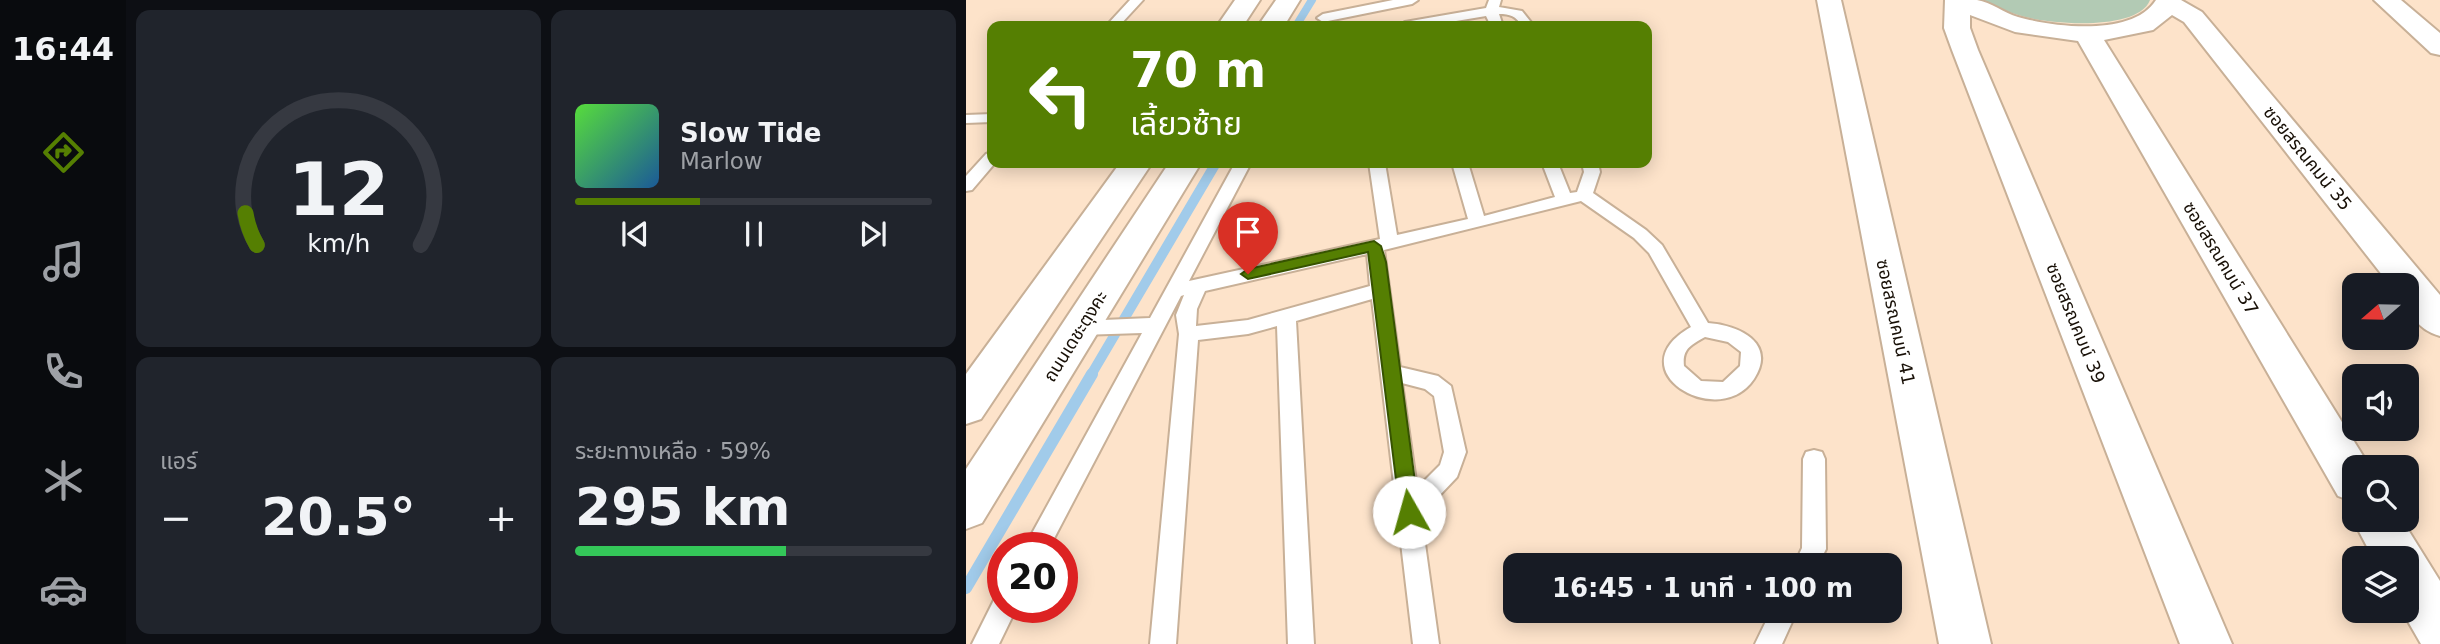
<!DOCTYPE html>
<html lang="th">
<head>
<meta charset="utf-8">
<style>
  body { margin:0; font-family:"DejaVu Sans","Noto Sans Thai",sans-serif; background:#20242c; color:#f1f3f6; height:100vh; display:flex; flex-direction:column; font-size:26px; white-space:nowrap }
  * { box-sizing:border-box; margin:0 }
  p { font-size:23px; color:#9ea1a6 }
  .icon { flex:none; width:38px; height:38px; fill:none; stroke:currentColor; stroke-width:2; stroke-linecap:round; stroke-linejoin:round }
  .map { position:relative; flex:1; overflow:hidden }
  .details { display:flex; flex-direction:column; gap:10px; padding:10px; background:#0d0f14; width:840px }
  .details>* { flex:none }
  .top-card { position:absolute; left:21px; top:21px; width:665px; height:147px; border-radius:14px; box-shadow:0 4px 18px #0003; background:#557f02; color:#fff; overflow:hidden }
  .needle { width:46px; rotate:250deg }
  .tools { position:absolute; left:1376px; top:273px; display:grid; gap:14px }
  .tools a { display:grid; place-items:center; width:77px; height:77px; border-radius:14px; background:#171b24; box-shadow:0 4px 18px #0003; font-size:35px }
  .speed { position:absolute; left:21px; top:532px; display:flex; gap:14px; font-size:35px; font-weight:700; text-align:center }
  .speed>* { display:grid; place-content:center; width:91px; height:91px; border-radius:50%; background:#171b24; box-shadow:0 4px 18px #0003; line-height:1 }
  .speed .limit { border:10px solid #d22; background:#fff; color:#111 }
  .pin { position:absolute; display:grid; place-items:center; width:60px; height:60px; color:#fff; margin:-72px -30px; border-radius:50% 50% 50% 0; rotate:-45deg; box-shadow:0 0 7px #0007 }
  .pin .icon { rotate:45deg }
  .me { position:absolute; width:77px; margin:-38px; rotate:353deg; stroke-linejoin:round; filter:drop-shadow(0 0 5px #0008) }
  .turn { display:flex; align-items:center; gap:24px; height:147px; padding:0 28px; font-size:32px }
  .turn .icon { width:91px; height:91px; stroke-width:2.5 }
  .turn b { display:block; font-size:49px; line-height:60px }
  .big { font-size:52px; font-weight:700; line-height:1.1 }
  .details .card { flex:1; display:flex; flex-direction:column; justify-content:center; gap:10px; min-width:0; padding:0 24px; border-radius:14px; background:#20242c }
  .details .dial { align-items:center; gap:0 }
  .dial svg { height:182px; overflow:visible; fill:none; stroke:#363941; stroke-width:7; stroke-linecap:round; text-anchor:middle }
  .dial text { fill:#f1f3f6; stroke:none }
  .song { display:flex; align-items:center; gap:21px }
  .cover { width:84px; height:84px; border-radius:10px; background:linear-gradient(135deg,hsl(110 70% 55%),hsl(210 70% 35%)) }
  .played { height:7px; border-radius:4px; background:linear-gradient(90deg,#557f02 35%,#363941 35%) }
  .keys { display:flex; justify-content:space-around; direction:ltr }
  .heat { display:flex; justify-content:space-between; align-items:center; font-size:38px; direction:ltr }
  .charge { height:10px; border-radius:5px; background:linear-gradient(90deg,#34c759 59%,#363941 0) }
  .details .tiles { flex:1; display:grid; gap:10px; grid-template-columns:repeat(2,1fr) }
  .trip { position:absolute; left:537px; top:553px; width:399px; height:70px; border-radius:14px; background:#171b24; box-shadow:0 4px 18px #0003; font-weight:700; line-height:70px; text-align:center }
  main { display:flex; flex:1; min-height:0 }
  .menu { display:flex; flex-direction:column; width:126px; justify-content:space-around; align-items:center; background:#090b0e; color:#9ea1a6 }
  .menu .icon { width:49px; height:49px }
  .menu .on { color:#557f02 }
  .menu b { font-size:32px; color:#f1f3f6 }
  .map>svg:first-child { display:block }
  .green { fill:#b2cab4 }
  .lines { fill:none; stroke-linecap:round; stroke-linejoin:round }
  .stream-far2 { stroke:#a1cbea; stroke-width:8 }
  .stream-far1 { stroke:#a1cbea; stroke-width:10 }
  .stream { stroke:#a1cbea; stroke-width:12 }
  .lane-casing { stroke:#c8b097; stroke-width:4 }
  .street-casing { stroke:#c8b097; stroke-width:4 }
  .secondary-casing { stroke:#c8b097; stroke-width:4 }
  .lane { fill:#fff; fill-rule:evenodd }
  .street { fill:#fff; fill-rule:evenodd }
  .secondary { fill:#fff; fill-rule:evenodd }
  .route { fill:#557f02; stroke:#375301; stroke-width:2 }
  .labels { text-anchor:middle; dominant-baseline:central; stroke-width:6; stroke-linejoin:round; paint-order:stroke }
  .street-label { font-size:18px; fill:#181007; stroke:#fff }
</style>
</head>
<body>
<main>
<nav class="menu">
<b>16:44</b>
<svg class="icon on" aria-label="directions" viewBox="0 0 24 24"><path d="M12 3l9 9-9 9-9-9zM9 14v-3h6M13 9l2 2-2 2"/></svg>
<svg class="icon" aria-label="music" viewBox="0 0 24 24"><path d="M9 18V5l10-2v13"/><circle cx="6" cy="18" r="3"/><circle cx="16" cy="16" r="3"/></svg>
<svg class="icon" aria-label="phone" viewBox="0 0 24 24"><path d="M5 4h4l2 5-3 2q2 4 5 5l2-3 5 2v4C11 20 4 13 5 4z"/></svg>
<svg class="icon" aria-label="climate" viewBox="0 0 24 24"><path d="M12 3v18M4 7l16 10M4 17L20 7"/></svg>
<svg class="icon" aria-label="car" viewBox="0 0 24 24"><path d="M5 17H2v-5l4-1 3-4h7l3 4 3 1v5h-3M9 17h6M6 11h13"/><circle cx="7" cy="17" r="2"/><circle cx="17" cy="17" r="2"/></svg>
</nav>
<section class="details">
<div class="tiles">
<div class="card dial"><svg viewBox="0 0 100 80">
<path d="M14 69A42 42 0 1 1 86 69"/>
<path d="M14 69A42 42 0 0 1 9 55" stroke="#557f02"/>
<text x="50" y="56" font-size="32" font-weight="700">12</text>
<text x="50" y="72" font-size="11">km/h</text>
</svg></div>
<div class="card">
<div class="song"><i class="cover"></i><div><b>Slow Tide</b><p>Marlow</p></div></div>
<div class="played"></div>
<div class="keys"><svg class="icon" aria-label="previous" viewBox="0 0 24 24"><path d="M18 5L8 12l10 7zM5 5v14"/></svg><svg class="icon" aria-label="pause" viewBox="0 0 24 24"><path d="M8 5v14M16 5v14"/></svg><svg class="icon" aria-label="next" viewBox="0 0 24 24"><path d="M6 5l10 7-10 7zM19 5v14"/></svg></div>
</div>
<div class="card"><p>แอร์</p>
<div class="heat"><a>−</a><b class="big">20.5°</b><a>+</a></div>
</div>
<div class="card"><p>ระยะทางเหลือ · 59%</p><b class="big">295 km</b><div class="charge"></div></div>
</div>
</section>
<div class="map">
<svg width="1474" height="644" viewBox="0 0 1474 644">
  <rect width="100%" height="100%" fill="#fde3ca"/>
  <path class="green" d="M1017,0h167c-12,31 -95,24 -120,18 -17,-4 -33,-10 -47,-18z"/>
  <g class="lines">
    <path class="stream-far2" d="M330,26l16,-26"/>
    <path class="stream-far1" d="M125,375l125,-212"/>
    <path class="stream" d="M0,588l126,-214"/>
    <g class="lane-casing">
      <path id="lane" d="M164,0h13l-24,26h-13z
        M427,0h25l-6,4 -89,18 -6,-4 6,-4z
        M523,0h12l-2,7 23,4 12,15h-12c-6,-10 -12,-12 -23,-12l4,12h-12l-5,-10 -60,10h-27l6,-4 81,-14z
        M26,114v8l-26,1v-8z
        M26,152v11h3l-23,27 -6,1v-15l20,-22z
        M269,163h16l-62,118 191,-42 -11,-76h16l12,72 71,-16 -16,-56h16l16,53 71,-19 -13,-34h16l12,30 7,-1 7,-20 -2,-9h16l2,9 -7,21 53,37 16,15 46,78c31,2 69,20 46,56 -35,53 -139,-9 -63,-52l-42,-74 -15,-15 -53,-37 -197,49 16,117 38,9 13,10 15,66 -9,25 -36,38 18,129h-26l-41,-345 -76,22 18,323h-26l-11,-318 -29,8 -50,6 -22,304h-26l29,-310 -3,-19 8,-20 -3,1 -132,252h-25l118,-215 -62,2 -7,-2 -3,-5 3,-5 7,-2 70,-3zM401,254l3,32 -122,34 -52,6 1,-17 8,-18zM739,337l23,5 13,10 -1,14 -17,16 -22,-1 -17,-15c-2,-17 7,-21 21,-29zM436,383l23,6 9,7 10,56 -4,13 -23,23z
        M848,450l8,2 3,7 1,90 -8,16h-24l8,-17 1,-89 3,-7z
        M37,595v12h14l-18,37h-27l23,-46z
        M805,611h26l-15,33h-27z"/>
    </g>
    <g class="street-casing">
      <path id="street" d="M851,0h24l150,644h-52z
        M979,0c10,0 22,0 32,0 14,2 27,13 41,17 36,10 115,20 138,-17h25l21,12 238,283v41c-25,-7 -34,-26 -34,-51h-16l-206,-263 -12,-7 -19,15 -49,10 266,427h-16v35l-16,-6 -260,-455 -63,-9 -45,-17v13l8,22 254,594h-52l-228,-594 -8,-22z
        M1408,0h27l39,33v22l-9,-2z
        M1388,517v3h48l38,61v63h-19l-19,-33h4v-53h-33l-20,-38z"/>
    </g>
    <g class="secondary-casing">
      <path id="secondary" d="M269,0h25l-17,26h-26z
        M310,0h24l-16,26h-26z
        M154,163h32l-171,256 -15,5v-50z
        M203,163h32l-219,360 -16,6v-60z"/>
    </g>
    <use href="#lane" class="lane"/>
    <use href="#street" class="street"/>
    <use href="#secondary" class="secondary"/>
  </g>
  <path class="route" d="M408,241l7,5 5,16 33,250 -3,6 -7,2 -7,-2 -2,-6 -32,-260 -120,27 -7,-5 7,-5z"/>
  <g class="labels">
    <g class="street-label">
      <text transform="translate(1342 158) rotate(51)">ซอยสรณคมน์ 35</text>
      <text transform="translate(1255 258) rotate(59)">ซอยสรณคมน์ 37</text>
      <text transform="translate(930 322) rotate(78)">ซอยสรณคมน์ 41</text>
      <text transform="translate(1110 323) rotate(68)">ซอยสรณคมน์ 39</text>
      <text transform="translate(109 336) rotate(-58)">ถนนเดชะตุงคะ</text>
    </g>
  </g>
</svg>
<div class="tools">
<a><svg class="needle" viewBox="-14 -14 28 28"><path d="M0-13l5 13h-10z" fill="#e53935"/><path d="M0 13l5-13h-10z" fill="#9ea1a6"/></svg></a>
<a><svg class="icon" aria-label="sound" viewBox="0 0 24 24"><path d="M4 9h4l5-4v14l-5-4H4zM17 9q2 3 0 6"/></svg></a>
<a><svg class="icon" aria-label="search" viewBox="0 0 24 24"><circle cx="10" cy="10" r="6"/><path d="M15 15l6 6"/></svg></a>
<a><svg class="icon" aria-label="layers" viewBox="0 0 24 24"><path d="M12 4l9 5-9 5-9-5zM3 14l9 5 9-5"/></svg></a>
</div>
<div class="speed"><div class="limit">20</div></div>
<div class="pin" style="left:282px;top:274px;background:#d93025"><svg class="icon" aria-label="arrive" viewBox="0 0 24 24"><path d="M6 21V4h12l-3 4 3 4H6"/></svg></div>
<svg class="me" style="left:443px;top:512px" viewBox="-20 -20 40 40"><circle r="19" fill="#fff"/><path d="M0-13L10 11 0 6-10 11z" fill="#557f02"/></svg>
<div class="trip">16:45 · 1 นาที · 100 m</div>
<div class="top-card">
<div class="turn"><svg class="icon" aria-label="left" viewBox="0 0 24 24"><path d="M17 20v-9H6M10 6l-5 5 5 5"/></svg><div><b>70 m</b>เลี้ยวซ้าย</div></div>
</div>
</div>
</main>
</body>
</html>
